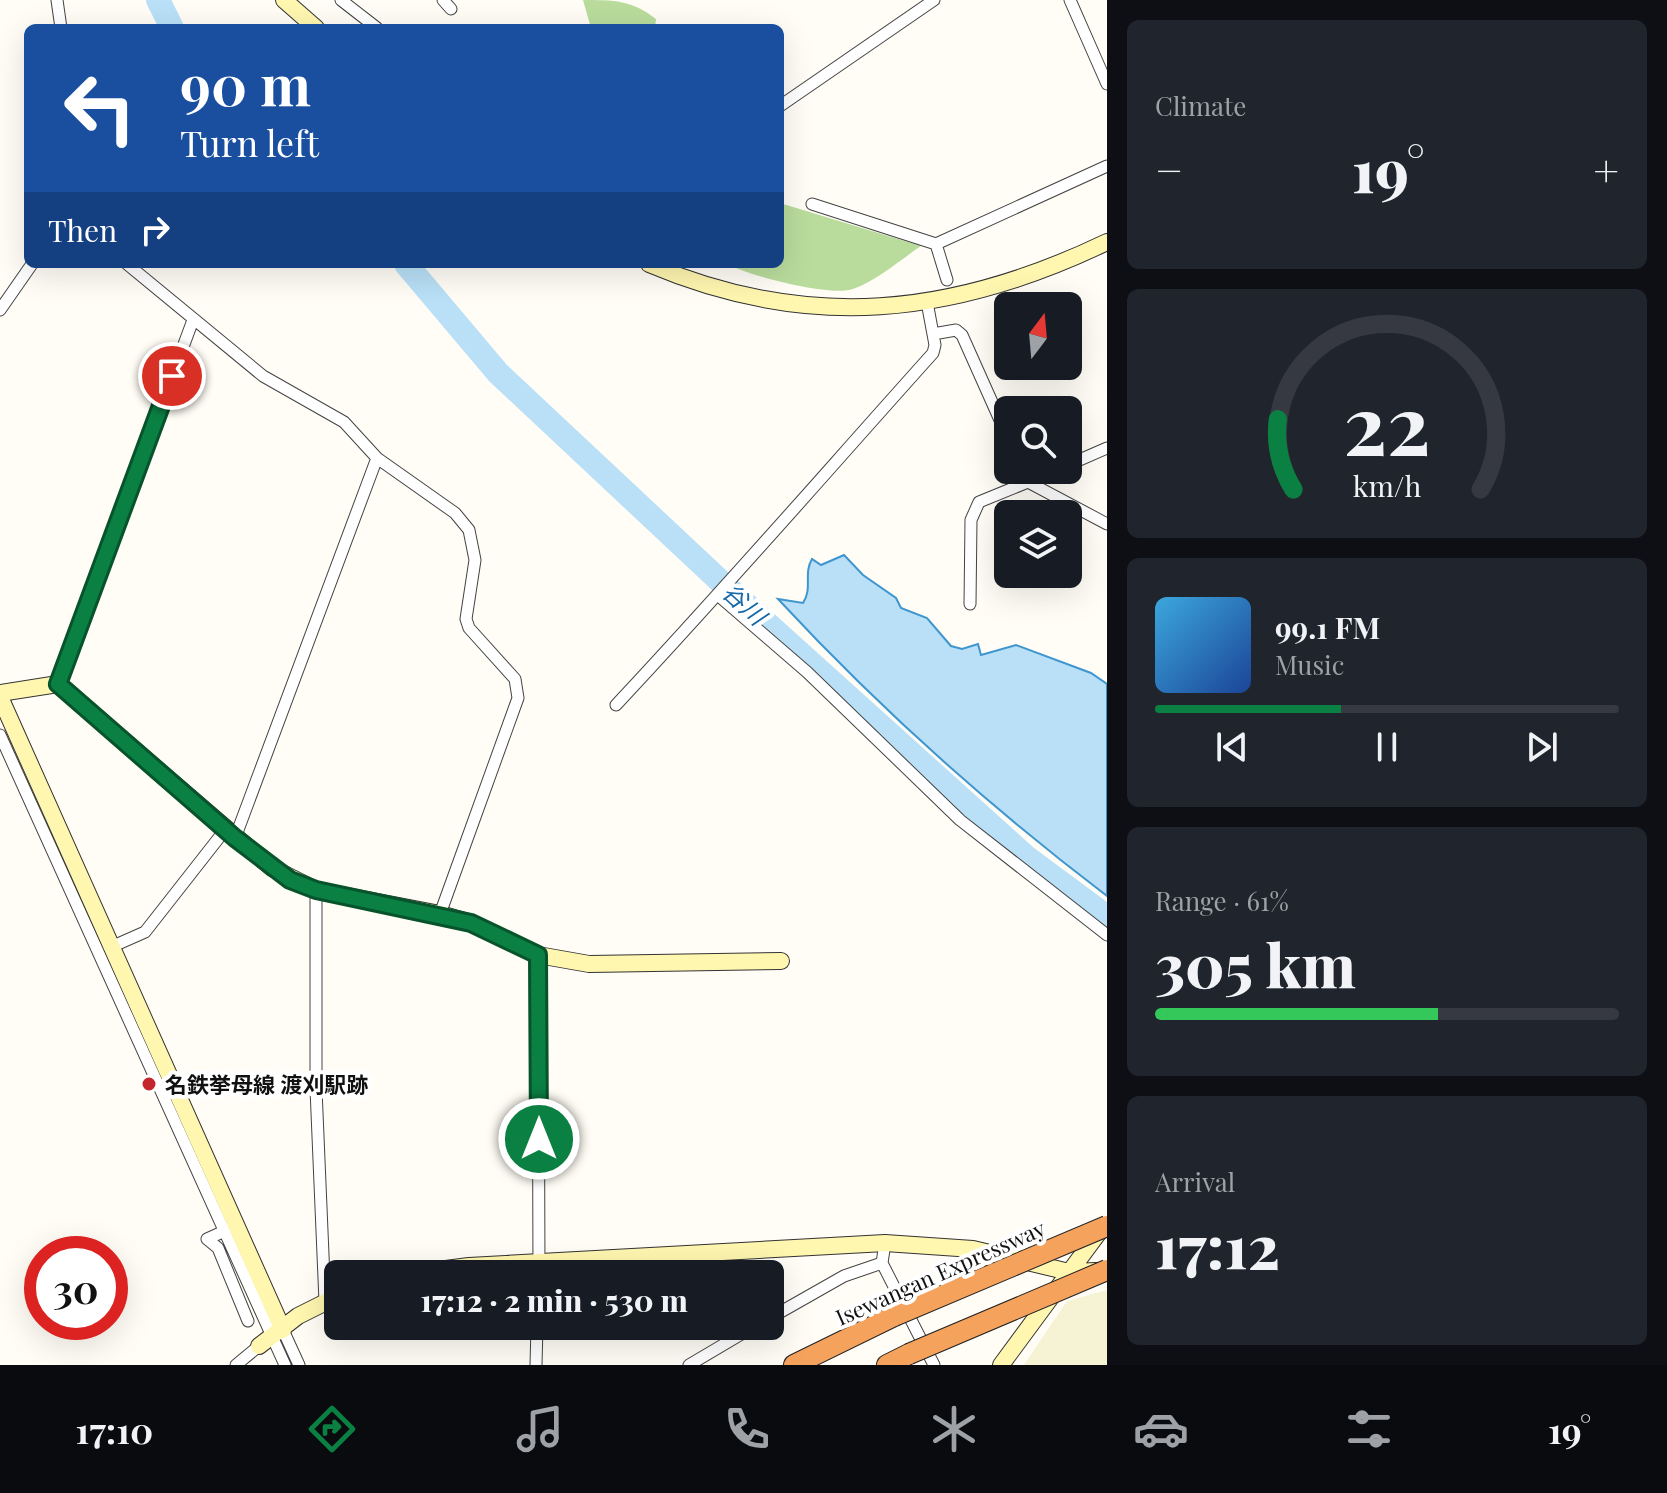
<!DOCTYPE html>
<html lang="en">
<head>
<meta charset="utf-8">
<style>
  body { margin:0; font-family:"Playfair Display","Noto Sans JP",serif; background:#20242c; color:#f1f3f6; height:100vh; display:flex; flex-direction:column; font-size:30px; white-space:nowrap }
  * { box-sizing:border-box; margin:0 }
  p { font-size:26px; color:#9ea1a6 }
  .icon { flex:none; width:44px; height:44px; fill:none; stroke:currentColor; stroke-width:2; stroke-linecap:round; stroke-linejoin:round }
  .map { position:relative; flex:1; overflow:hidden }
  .drawer { display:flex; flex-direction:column; gap:20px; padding:20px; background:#0d0f14; width:560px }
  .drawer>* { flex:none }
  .top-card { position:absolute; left:24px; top:24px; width:760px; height:244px; border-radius:12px; box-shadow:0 8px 32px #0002; background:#1a4fa0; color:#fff; overflow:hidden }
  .needle { width:52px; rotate:16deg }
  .fabs { position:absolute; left:994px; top:292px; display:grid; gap:16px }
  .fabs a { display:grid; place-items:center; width:88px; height:88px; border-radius:12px; background:#171b24; box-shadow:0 8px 32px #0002; font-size:40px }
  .speed { position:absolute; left:24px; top:1236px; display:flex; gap:16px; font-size:40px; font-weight:700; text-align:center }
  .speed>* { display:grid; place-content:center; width:104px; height:104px; border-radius:50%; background:#171b24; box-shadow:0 8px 32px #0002; line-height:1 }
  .speed .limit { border:12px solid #d22; background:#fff; color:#111 }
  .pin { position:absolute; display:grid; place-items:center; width:68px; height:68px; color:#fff; margin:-34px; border:4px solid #fff; border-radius:50%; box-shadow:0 2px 8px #0007 }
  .me { position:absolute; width:88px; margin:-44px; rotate:0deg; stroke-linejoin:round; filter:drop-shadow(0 0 6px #0008) }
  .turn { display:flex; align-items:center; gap:28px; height:168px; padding:0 24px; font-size:36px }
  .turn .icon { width:104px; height:104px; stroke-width:2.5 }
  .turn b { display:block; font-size:56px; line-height:68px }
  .then { display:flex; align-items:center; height:76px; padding:0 24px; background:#0003; gap:16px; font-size:30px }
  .big { font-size:60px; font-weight:800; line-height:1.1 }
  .drawer .widget { flex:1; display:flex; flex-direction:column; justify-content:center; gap:12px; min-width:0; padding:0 28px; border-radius:12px; background:#20242c }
  .drawer .dial { align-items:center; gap:0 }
  .dial svg { height:208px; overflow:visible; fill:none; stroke:#363941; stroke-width:7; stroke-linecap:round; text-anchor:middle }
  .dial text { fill:#f1f3f6; stroke:none }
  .song { display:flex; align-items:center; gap:24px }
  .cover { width:96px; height:96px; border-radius:12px; background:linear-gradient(135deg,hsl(200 70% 55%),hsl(220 70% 35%)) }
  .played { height:8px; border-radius:4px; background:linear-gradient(90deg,#0b8043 40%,#363941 40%) }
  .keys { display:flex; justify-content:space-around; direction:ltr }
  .heat { display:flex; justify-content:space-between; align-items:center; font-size:44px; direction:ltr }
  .charge { height:12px; border-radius:6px; background:linear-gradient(90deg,#34c759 61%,#363941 0) }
  .trip { position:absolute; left:324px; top:1260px; width:460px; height:80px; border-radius:12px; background:#171b24; box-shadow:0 8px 32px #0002; font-weight:800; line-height:80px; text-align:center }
  .tabs { display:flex; height:128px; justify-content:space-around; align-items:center; background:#090b0e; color:#9ea1a6 }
  .tabs .icon { width:56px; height:56px }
  .tabs .selected { color:#0b8043 }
  .tabs b { font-size:36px; color:#f1f3f6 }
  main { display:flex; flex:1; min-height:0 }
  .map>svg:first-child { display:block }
  .farmland { fill:#f6f3d4 }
  .forest { fill:#b9dc9c }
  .water { fill:#b9e0f7; stroke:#3f96cf; stroke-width:2 }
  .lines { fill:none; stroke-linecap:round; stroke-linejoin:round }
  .river { stroke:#b9e0f7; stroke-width:24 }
  .street-casing { stroke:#444; stroke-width:13 }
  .secondary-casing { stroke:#333; stroke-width:18 }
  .highway-casing { stroke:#222; stroke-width:22 }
  .street { stroke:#fff; stroke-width:11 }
  .secondary { stroke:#fff6b0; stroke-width:16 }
  .highway { stroke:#f5a25d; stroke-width:20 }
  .highway-bridge-casing { stroke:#222; stroke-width:22; stroke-linecap:butt }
  .highway-bridge { stroke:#f5a25d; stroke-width:20 }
  .route-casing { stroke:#07532c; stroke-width:20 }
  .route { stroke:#0b8043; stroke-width:14 }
  .poi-dot { fill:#c4262e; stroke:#fff; stroke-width:3 }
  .labels { text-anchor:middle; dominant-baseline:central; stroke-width:8; stroke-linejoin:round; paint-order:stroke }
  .poi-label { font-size:22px; font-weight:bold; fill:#111; stroke:#fff; text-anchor:start }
  .street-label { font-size:22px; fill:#111; stroke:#fff }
  .water-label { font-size:24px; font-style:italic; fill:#1768a6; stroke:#fff }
</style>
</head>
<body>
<main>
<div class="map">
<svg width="1107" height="1365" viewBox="0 0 1107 1365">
  <rect width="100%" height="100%" fill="#fffdf5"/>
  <path class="farmland" d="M1107,1290v75h-83l43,-64z"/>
  <path class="forest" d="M583,0c31,0 49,0 73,19l-1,9h-64z
    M780,203l141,43c-21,14 -43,34 -68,43 -23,8 -103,-13 -126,-25h53z"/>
  <path class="water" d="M844,555l19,20 33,23 5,10 26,10 24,28 11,3 16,-5 3,11 35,-10 75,28 16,11v212c-117,-89 -229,-189 -329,-297l25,4c10,-15 0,-29 9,-44l9,6z"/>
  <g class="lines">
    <path class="river" d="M158,0l14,28
      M406,264l92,109 222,208 306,276 81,60"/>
    <g class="street-casing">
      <path id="street" d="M57,0l4,28
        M341,0l36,28
        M443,0l8,9
        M1070,0l37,84
        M780,106l154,-106
        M812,204l124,40 11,36
        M936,244l171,-78
        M127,264l136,112 81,46 33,36 78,55 14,17 6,30 -9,59 3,9 46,51 3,19 -78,216
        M0,310l32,-46
        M933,334l23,-4 6,5 46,103
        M1068,465l39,-17
        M1022,470l6,12 27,-12
        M719,596l88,76 153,148 147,115
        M970,604l1,-84 8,-18 49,-20 79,42
        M58,684l135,-364
        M616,705c108,-115 211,-234 317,-352l2,-8 -8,-43
        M0,735l285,630
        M235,838l142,-380
        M316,890v199l9,213
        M111,947l34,-15 80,-102
        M538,955l1,319
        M229,1229l-22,10 11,9 30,73
        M885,1243l-3,20 52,102
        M770,1318l74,-42 38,-13
        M283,1330l16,35
        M236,1365l23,-19
        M536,1365l1,-39
        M689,1365l66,-39"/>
    </g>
    <g class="secondary-casing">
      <path id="secondary" d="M284,0l32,28
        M649,264c160,68 304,52 458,-22
        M0,693l58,-9 214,184 44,22 124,24 31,9 67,32 51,9 192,-3
        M0,697l283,633
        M407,1274l62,-8 416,-23 88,6 96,23 28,-1
        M259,1346l39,-30 40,-20
        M1001,1365l101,-137"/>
    </g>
    <g class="highway-casing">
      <path id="highway" d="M794,1365l100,-49
        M887,1365l22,-11"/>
    </g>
    <use href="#street" class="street"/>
    <use href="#secondary" class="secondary"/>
    <use href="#highway" class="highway"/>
    <g class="highway-bridge-casing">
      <path id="highway-bridge" d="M894,1316l213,-90
        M909,1354l198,-84"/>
    </g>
    <use href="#highway-bridge" class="highway-bridge"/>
  </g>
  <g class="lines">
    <g class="route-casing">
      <path id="route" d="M172,376l-114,308 177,154 55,42 26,10 155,33 67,32 1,184"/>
    </g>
    <use href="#route" class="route"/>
  </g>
  <circle class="poi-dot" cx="149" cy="1084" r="8"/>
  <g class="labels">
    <g class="poi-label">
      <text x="165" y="1084">名鉄挙母線 渡刈駅跡</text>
    </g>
    <g class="street-label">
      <text transform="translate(940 1272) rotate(-24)">Isewangan Expressway</text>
    </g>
    <g class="water-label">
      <text transform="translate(745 603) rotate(42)">谷川</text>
    </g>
  </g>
</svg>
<div class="fabs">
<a><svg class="needle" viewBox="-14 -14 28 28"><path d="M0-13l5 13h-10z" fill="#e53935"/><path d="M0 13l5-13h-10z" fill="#9ea1a6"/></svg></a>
<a><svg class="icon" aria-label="search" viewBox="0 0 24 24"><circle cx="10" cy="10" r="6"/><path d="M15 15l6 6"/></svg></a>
<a><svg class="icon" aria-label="layers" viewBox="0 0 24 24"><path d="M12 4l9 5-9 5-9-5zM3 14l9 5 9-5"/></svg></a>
</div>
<div class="speed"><div class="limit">30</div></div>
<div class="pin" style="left:172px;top:376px;background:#d93025"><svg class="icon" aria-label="arrive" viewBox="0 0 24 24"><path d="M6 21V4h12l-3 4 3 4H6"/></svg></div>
<svg class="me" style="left:539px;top:1139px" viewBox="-20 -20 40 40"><circle r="17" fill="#0b8043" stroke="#fff" stroke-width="3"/><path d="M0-11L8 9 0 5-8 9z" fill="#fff"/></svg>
<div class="trip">17:12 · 2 min · 530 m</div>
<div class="top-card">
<div class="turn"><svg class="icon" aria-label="left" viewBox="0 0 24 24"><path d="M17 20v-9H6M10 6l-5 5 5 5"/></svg><div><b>90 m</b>Turn left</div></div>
<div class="then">Then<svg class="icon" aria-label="right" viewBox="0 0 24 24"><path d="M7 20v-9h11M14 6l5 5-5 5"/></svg></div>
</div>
</div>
<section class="drawer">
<div class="widget"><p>Climate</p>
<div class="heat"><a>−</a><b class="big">19°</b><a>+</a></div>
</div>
<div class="widget dial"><svg viewBox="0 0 100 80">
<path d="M14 69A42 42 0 1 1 86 69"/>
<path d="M14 69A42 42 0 0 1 8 42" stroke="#0b8043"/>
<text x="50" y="56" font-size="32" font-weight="700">22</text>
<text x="50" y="72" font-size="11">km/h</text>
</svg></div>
<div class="widget">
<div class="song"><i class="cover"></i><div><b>99.1 FM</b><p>Music</p></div></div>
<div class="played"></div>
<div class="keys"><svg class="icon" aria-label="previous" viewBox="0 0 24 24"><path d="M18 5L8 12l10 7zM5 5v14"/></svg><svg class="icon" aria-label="pause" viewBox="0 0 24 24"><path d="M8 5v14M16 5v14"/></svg><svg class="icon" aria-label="next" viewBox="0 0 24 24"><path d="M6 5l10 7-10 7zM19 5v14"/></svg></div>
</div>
<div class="widget"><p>Range · 61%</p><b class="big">305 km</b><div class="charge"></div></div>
<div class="widget"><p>Arrival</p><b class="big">17:12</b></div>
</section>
</main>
<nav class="tabs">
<b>17:10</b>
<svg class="icon selected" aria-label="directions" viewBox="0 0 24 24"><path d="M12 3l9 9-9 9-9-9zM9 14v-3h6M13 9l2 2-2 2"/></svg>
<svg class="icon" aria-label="music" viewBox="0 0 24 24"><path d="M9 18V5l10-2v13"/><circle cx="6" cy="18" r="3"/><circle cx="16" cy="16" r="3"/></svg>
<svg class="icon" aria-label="phone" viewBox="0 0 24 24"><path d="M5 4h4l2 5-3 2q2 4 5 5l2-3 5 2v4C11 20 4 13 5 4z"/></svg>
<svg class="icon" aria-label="climate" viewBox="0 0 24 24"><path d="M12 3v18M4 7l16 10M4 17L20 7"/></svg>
<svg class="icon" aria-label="car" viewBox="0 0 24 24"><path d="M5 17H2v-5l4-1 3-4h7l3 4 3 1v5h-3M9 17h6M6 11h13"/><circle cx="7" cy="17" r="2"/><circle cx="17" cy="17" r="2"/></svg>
<svg class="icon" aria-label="filters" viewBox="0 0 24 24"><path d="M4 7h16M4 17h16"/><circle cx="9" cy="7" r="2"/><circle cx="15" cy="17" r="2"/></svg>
<b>19°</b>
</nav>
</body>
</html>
